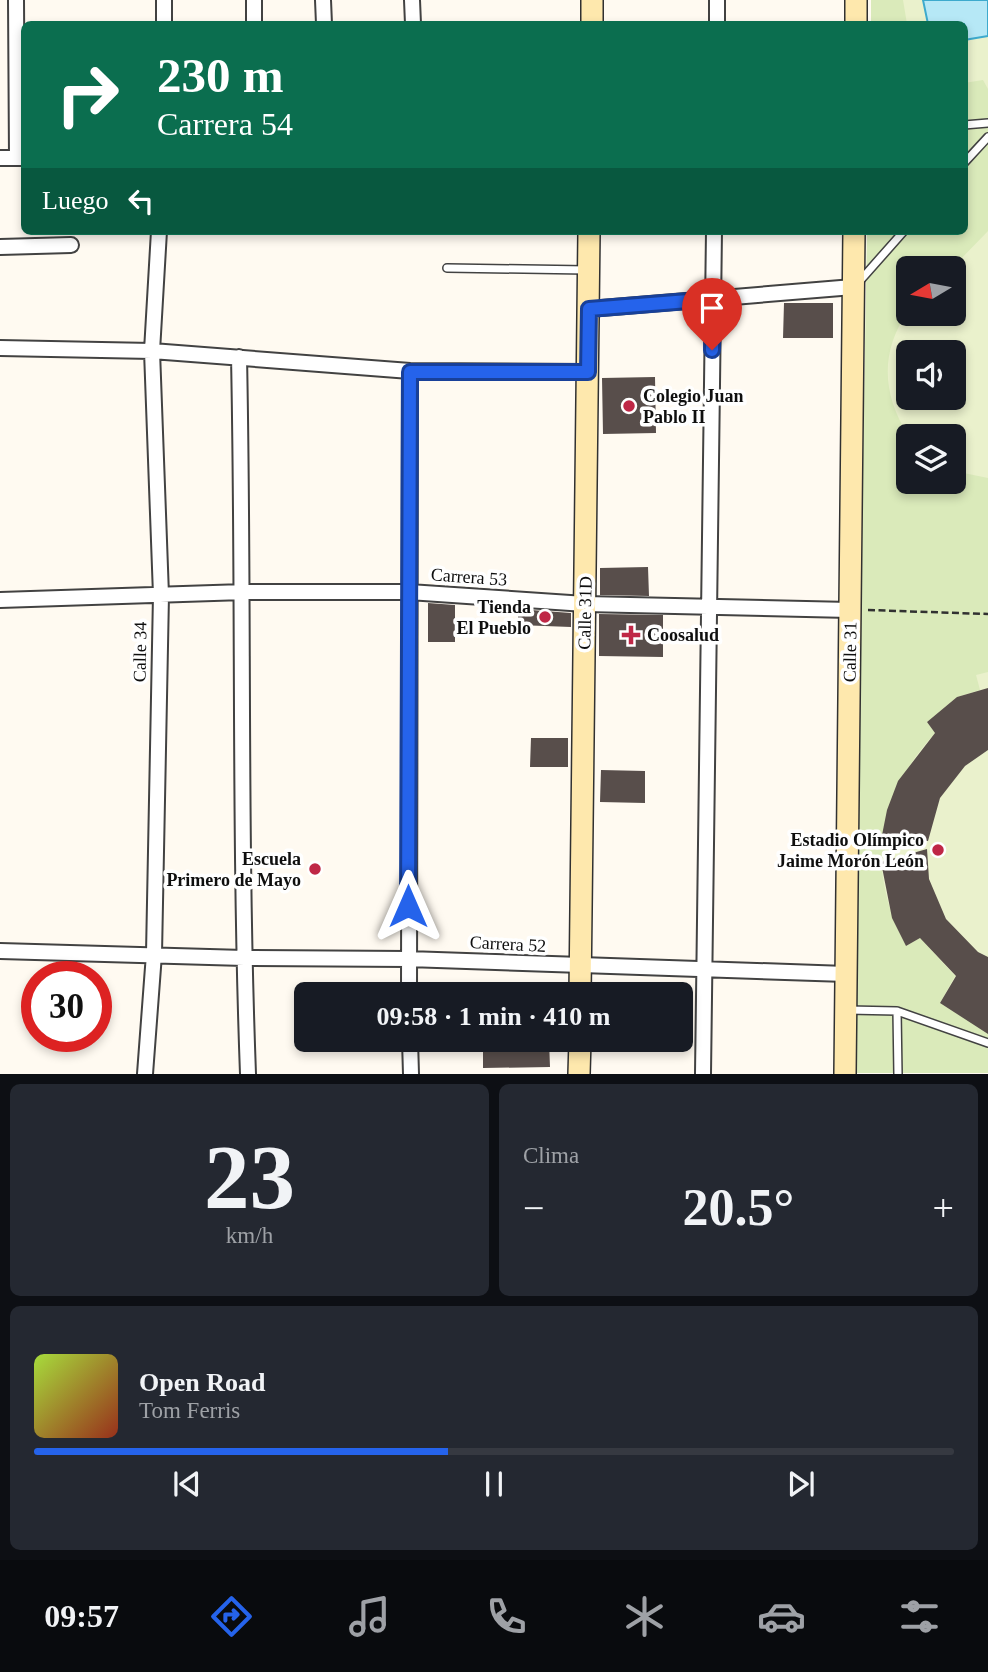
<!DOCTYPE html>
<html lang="es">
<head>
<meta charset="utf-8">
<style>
  body { margin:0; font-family:Georgia,serif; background:#242831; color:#f1f3f6; height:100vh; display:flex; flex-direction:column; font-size:26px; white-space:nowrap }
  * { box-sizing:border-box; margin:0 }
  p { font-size:23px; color:#9ea1a6 }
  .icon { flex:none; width:38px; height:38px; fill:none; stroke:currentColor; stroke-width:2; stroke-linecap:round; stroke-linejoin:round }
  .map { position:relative; height:1074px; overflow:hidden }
  .sheet { display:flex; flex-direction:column; gap:10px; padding:10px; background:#0d0f14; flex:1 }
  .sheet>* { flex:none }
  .banner { position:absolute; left:21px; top:21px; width:947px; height:214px; border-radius:10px; box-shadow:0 4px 10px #0003; background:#0b6e4f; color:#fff; overflow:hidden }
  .needle { width:46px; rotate:260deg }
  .fabs { position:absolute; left:896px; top:256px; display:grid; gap:14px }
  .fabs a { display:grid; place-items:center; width:70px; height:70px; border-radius:10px; background:#171b24; box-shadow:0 4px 10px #0003; font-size:35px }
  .speed { position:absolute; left:21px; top:961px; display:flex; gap:14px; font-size:35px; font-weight:700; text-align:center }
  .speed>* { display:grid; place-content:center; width:91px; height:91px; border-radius:50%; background:#171b24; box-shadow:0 4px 10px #0003; line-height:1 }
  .speed .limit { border:10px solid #d22; background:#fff; color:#111 }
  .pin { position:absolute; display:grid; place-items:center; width:60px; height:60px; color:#fff; margin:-72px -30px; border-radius:50% 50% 50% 0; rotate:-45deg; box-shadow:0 0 7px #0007 }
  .pin .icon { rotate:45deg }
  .me { position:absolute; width:77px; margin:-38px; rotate:0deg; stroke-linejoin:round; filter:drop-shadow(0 0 5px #0008) }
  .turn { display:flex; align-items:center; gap:24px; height:147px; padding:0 21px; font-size:32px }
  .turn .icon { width:91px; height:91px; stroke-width:2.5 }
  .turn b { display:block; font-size:49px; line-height:60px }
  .then { display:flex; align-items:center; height:66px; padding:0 21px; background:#0003; gap:14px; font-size:26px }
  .big { font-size:52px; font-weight:700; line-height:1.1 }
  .sheet .tile { flex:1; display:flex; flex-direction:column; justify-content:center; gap:10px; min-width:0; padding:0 24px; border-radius:10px; background:#242831 }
  .sheet .dial { align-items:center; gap:0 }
  .dial b { font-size:91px; line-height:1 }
  .song { display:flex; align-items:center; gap:21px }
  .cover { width:84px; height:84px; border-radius:10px; background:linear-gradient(135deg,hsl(80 70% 55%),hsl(10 70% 35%)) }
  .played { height:7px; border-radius:4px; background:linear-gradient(90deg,#2563eb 45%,#363941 45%) }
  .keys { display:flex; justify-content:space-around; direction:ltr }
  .heat { display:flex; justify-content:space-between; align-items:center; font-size:38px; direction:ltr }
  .sheet .tiles { flex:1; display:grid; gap:10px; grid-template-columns:1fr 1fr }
  .tile:last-child { grid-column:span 2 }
  .trip { position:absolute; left:294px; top:982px; width:399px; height:70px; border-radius:10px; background:#171b24; box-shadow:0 4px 10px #0003; font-weight:700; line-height:70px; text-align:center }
  .tab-bar { display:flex; height:112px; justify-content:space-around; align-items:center; background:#090b0e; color:#9ea1a6 }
  .tab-bar .icon { width:49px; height:49px }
  .tab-bar .on { color:#2563eb }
  .tab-bar b { font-size:32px; color:#f1f3f6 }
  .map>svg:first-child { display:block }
  .green { fill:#daeaba; fill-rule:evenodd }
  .pitch { fill:#eaf1cc; fill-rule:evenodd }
  .water { fill:#b6e8f6; stroke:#3daacd; stroke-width:2 }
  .building { fill:#584e4b }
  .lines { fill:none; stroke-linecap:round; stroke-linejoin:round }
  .lane-casing { stroke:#424242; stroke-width:10 }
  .street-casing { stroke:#424242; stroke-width:18 }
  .secondary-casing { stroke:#313131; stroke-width:24 }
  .path { stroke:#313131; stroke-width:2.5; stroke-dasharray:7 3.5; stroke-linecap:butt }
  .lane { stroke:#fff; stroke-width:7 }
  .street { stroke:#fff; stroke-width:14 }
  .secondary { stroke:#fee8ad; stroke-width:21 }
  .route-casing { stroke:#184099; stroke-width:18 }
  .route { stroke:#2563eb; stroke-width:12 }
  .poi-dot { fill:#bf2746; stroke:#fff; stroke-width:2.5 }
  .labels { text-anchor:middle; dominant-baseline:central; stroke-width:7; stroke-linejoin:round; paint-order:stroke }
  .poi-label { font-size:18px; font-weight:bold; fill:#0f0f0f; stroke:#fff; text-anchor:end }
  .street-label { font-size:18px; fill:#0f0f0f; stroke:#fff }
</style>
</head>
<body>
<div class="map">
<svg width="988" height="1074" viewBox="0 0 988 1074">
  <rect width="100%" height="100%" fill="#fffaf1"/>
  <path class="green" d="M871,0h117v1073h-136l15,-842h97v-207h-93zM908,268h46v45h-46zM908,352h46v45h-46zM908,436h46v45h-46z"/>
  <path class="pitch" d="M903,0h85v89l-5,-9 -19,3v-59h-57z
    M988,231v247l-34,-7v-35l-46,-1c-26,-41 -28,-83 0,-124l46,2 -2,-45zM908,352h46v45h-46z
    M988,672v361l-48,-30 15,-27 -35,-38 -14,8c-15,-28 -22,-53 -25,-84l8,-3v-18l-8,-1c8,-43 24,-74 54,-107l-8,-11 30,-25 23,-7 -4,-15z"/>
  <path class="water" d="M923,0h65v36l-24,4v-16h-36z"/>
  <path class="building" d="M784,303h49v35h-50z
    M655,377l1,56 -53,1 -1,-56z
    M648,567l1,29 -49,-1v-27z
    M428,603l27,2v37h-27z
    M518,609l53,4v14l-53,-2z
    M599,614l64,1v42l-64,-1z
    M988,688v62l-23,16 -25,32 -12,43 -47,-1 6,-30 11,-29 37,-48 -8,-11 30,-25z
    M531,738h37v29h-38z
    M601,770l44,1v32l-45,-1z
    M927,849l2,30 17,40 32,33 10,5v77l-48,-31 16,-27 -36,-38 -14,8 -14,-28 -11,-56z
    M483,1040h66l1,27 -67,1z"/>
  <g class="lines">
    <g class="lane-casing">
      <path id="lane" d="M964,125l24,-2
        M964,163l24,-26
        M447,268l140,2
        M858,283l46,-52
        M848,1010l49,1 1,63
        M897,1011l91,32"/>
    </g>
    <g class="street-casing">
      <path id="street" d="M16,0l1,158
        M254,0v24
        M323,0l1,24
        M412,0l1,24
        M164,24v-24
        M717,24v-24
        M0,158h24
        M0,247l71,-2
        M589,309l264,-22
        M0,348l152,3 258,20 178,1
        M239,357c5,239 0,478 9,717
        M0,600l244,-8h165l176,12 265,6
        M0,951l244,7 164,1 438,15
        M409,994l1,-623
        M410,1040l1,34
        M145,1074l9,-120 7,-359 -9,-244 7,-120
        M703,1074l11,-843"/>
    </g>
    <g class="secondary-casing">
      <path id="secondary" d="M592,24v-24
        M856,24v-24
        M580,994l9,-763
        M579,1074l1,-34
        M845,1074l9,-843"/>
    </g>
    <path class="path" d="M868,610l120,4"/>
    <use href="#lane" class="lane"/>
    <use href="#street" class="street"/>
    <use href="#secondary" class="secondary"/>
  </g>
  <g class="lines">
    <g class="route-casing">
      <path id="route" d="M408,906l2,-534h178l1,-63 124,-10 -1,51"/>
    </g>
    <use href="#route" class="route"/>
  </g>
  <g class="poi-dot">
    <circle cx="629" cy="406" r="7"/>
    <circle cx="545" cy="617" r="7"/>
    <path d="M627.5 624.5h7v7h7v7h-7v7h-7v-7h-7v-7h7z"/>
    <circle cx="938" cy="850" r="7"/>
    <circle cx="315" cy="869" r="7"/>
  </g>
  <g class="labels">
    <g class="poi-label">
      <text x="643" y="396" text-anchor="start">Colegio Juan<tspan x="643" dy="21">Pablo II</tspan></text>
      <text x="531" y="607">Tienda<tspan x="531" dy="21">El Pueblo</tspan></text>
      <text x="647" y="635" text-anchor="start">Coosalud</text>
      <text x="924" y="840">Estadio Olímpico<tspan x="924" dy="21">Jaime Morón León</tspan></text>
      <text x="301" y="859">Escuela<tspan x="301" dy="21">Primero de Mayo</tspan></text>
    </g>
    <g class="street-label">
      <text transform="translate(469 577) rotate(4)">Carrera 53</text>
      <text transform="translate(585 613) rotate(-89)">Calle 31D</text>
      <text transform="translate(140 652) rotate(-89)">Calle 34</text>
      <text transform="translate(850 652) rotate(-89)">Calle 31</text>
      <text transform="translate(508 944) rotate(3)">Carrera 52</text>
    </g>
  </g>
</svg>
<div class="fabs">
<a><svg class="needle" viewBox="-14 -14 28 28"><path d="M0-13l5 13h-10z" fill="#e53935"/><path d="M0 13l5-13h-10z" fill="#9ea1a6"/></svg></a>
<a><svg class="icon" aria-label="sound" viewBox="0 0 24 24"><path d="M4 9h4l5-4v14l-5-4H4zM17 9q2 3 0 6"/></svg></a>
<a><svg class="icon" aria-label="layers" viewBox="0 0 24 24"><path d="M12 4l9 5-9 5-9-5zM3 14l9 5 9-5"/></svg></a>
</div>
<div class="speed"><div class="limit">30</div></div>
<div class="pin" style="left:712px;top:350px;background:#d93025"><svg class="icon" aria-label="arrive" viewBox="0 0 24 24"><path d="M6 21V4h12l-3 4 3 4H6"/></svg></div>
<svg class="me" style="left:408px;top:906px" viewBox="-20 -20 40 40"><path d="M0-17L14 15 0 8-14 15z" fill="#2563eb" stroke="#fff" stroke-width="4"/></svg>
<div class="trip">09:58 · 1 min · 410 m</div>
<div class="banner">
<div class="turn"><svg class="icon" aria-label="right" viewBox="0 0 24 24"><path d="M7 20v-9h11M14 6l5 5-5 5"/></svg><div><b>230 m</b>Carrera 54</div></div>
<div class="then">Luego<svg class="icon" aria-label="left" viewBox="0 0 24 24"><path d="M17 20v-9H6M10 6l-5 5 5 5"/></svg></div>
</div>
</div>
<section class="sheet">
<div class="tiles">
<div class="tile dial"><b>23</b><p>km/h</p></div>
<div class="tile"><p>Clima</p>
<div class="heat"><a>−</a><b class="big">20.5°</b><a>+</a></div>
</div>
<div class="tile">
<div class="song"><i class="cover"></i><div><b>Open Road</b><p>Tom Ferris</p></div></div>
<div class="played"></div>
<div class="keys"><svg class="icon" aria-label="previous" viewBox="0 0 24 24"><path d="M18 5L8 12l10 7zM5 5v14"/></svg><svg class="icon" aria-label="pause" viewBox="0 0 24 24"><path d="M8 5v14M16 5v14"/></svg><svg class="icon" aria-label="next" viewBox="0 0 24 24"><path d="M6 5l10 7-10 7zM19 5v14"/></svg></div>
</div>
</div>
</section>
<nav class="tab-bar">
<b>09:57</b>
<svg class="icon on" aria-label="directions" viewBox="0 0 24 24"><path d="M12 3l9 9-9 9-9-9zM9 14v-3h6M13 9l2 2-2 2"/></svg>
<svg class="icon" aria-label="music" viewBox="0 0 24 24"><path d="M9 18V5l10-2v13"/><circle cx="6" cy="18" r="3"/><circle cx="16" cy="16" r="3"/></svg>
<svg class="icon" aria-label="phone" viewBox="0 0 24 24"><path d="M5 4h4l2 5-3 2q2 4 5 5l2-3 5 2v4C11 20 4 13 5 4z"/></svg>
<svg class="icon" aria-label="climate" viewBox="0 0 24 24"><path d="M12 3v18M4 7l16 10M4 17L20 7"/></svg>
<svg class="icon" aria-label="car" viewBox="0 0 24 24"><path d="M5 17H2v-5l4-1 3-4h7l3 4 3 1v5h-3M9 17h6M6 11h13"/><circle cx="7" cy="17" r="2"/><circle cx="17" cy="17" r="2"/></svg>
<svg class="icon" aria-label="filters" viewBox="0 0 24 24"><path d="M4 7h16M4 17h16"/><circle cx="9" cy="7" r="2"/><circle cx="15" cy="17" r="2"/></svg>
</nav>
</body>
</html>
